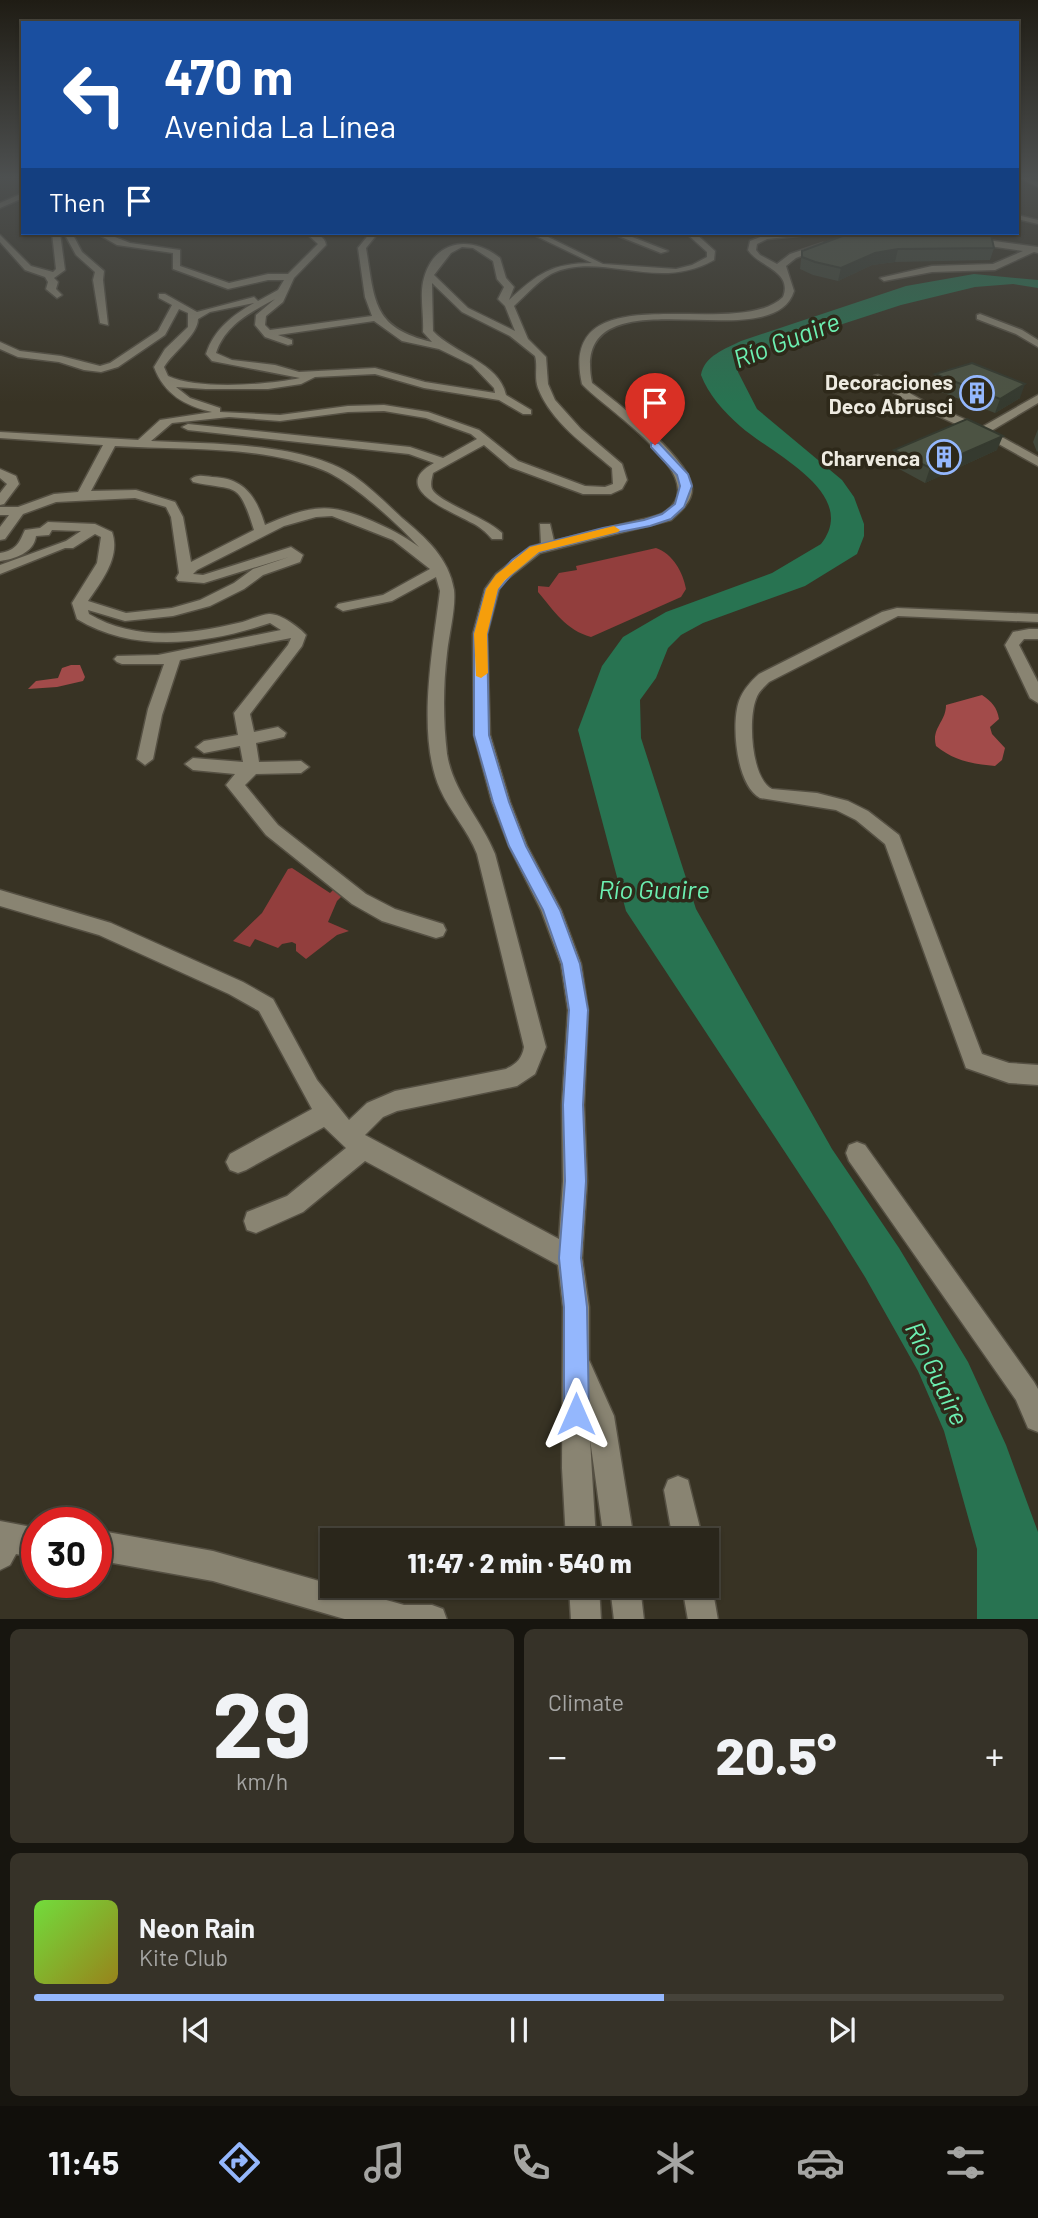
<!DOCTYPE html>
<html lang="en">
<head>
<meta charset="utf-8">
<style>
  body { margin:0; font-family:Barlow,sans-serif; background:#363228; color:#f1f3f6; height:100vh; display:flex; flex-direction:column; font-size:26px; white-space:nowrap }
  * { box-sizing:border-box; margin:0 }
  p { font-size:23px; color:#a5a5a3 }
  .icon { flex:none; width:38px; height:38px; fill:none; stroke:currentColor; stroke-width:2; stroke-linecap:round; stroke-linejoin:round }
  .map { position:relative; height:1619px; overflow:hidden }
  .details { display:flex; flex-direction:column; gap:10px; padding:10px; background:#17150f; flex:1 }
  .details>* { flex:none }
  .guide { position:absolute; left:21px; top:21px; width:998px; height:214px; border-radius:0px; box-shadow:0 2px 5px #0004,0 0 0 2px #46433a; background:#1a4fa0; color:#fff; overflow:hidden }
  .speed { position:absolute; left:21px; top:1507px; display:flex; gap:14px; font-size:35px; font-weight:700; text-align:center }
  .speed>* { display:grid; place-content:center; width:91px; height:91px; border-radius:50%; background:#2a261b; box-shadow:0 2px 5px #0004,0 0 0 2px #46433a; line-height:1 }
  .speed .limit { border:10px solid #d22; background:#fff; color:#111 }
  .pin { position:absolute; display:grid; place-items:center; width:60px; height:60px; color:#fff; margin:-72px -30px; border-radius:50% 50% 50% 0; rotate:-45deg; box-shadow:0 0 7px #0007 }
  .pin .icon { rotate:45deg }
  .me { position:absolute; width:77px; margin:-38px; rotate:0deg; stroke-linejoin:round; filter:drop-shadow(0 0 5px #0008) }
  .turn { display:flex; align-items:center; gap:24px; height:147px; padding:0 28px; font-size:32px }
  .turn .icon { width:91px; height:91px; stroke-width:2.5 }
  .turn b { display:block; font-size:49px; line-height:60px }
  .then { display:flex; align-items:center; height:66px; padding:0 28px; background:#0003; gap:14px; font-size:26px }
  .big { font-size:52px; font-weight:800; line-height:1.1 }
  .details .tile { flex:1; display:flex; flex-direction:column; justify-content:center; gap:10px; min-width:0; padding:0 24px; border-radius:10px; background:#363228 }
  .details .dial { align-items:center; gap:0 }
  .dial b { font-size:91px; line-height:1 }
  .song { display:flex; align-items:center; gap:21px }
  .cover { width:84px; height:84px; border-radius:10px; background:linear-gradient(135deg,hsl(100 70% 55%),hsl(50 70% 35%)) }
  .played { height:7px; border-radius:4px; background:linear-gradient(90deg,#94b7fd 65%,#46433a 65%) }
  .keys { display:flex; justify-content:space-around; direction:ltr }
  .heat { display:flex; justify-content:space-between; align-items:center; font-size:38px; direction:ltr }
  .details .tiles { flex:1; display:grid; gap:10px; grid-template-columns:1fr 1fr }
  .tile:last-child { grid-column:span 2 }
  .trip { position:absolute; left:320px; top:1528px; width:399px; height:70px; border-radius:0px; background:#2a261b; box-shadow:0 2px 5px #0004,0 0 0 2px #46433a; font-weight:800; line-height:70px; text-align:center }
  .menu { display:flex; height:112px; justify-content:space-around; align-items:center; background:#110f0b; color:#a5a5a3 }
  .menu .icon { width:49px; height:49px }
  .menu .selected { color:#94b7fd }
  .menu b { font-size:32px; color:#f1f3f6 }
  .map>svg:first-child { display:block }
  .green { fill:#923e3d }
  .forest { fill:#a24b4a }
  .water { fill:#287351 }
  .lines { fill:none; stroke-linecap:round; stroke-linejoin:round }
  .minor-casing { stroke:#555043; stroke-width:3 }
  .minor { fill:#898472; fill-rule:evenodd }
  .wall { fill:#41473a }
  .shaded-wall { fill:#353a2f }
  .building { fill:#4c5343; stroke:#353a2f; stroke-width:2 }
  .route { fill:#94b7fd; stroke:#6077a4; stroke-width:2 }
  .slow { fill:#f59e0b }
  .labels { text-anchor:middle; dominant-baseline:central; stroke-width:7; stroke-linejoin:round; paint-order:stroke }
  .far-poi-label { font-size:21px; font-weight:bold; fill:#eeebe1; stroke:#2e291a; text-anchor:end }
  .water-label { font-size:26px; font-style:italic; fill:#6cefb1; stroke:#2e291a }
</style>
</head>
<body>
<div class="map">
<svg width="1038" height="1620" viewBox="0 0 1038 1620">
  <rect width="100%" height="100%" fill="#383324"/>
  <path class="green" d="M656,548c17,6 27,24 30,41l-5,8 -90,40c-25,-7 -37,-26 -53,-45v-6l11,1 10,-14 18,-3 -1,-4z
    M292,868l38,25 7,-7 8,7 -8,8 -9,21 21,9 -12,4 -31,24 -10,-8v-7l-4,-2 -10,2 -4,4 -23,-9 -5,8 -17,-6 29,-28 26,-44z"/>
  <path class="forest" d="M71,665h9l5,12 -2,4 -26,6 -29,2 8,-8 22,-3 4,-10z
    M982,695c10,7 15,12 17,24l-9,8 2,7 13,14 -3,12 -7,6c-21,-2 -41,-5 -59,-20 -5,-18 10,-24 10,-41z"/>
  <path class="water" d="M974,274l64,6v8l-25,-4 -38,3 -74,18 -157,51 -4,5 -2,11 19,37 85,71 12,17 10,27v12l-7,18 -52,32 -102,37 -22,12 -13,13 -12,30 -16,22 1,38 55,171 136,240 67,99 69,114 38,83 32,87v88l-61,-1v-70l-33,-118 -26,-60 -53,-94 -36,-58 -203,-308 -48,-181 24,-64 21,-29 43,-25 106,-39 49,-29c40,-51 -51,-91 -81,-118 -16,-14 -32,-32 -39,-51 3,-19 24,-26 40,-34l165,-55z"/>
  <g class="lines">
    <g class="minor-casing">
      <path id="minor" d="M1018,177h9l11,5v5z
        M23,193v5l-23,10v-5z
        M1017,215l21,5v4l-21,-5z
        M52,233h8l5,37 -11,8 4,4 -2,7 6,6 -5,3 -11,-9 2,-7 -3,-5 -20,-7 -25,-28v-7l31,31 22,6 3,-3z
        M64,233h8l10,19 22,19 -1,9 5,45 -8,-2 -7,-43 2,-8 -19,-17z
        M96,233h9l25,10 50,7v16l49,17 39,-9h20l30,-30 -12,-11c8,-1 19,3 20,12l-32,33 -11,24 -17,14 -1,9 5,5 102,-14 -7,-19 -7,-49 12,-15h8l-12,15c9,53 6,80 66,94l-9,-10c1,-17 -3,-34 0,-50 9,-42 47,-48 77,-24l6,20 8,9 -5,13c28,-26 43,-37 83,-37l-62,-30h10l63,31 73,5 16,-4 15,-8v-5l-21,-19h9l20,18 -1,9c-57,33 -114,-10 -163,14 -14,8 -25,21 -37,32l14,33 18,18 2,27 7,16 26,29 41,35 5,16 -5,9 -11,5h-28l-73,-27 -26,-22 -51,28c-1,5 -3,11 -1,16 6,13 55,29 70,44v6h-10c-6,-7 -13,-13 -22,-17 -19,-11 -82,-34 -36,-59l-25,-9 -221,-24 -6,-3 6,-3 222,23 33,11 34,-19 -6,-5 -45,-16 -42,-7 -36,1 -68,9 -51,-4 -57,6 -21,18c58,3 154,1 203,35 17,12 33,28 48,42 24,20 47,40 52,72 2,18 -5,44 -7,63 -4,33 -4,68 0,101 6,38 34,65 48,100l51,193 -11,27 -18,12 -120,25 -14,6 -18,18 194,104 4,-58 -1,-76 6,-95 -7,-46 -20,-54 -32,-64 -17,-44 -18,-67 -1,-101 12,-45 11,-15 34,-27 11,-3 -1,-20h10l4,17c26,-6 52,-13 78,-19 9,-3 22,-4 31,-9 56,-33 -60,-105 -81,-129 -26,-116 155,-41 201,-87 10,-26 -24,-30 -35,-47l2,-9 15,-6 46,-2 -4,2 -40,4 -10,5 -1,6 4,5 17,9 13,-10 33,-11 4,3 -31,12 -10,8 8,25c-21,71 -226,-26 -202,92 23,18 100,77 100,106 0,13 -12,23 -21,31l-131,33 -34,27 -7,9 -12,45 3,101 20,67 17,44 34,64 20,54 7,46 -4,95 3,76 -5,77 7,49v53l25,56 20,124h-30l-14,-101 6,101h-30l-4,-72 1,-161 -5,-42 -193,-104 -62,51 -47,21 -9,-3 -3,-9 3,-9 40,-16 59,-48 -22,-21 -78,43 -8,3 -8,-3 -4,-8 4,-8 82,-45 -53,-98 -30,-17 -130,-59 -99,-29v-16l111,33 132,59 30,17 44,81 32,40 18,-17 28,-12 111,-22c10,-5 16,-10 18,-22l-47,-193c-9,-24 -27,-42 -37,-65 -24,-54 -7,-141 0,-198l-4,-14 -44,24 -49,10 -7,-4 2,-3 45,-9 47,-26 -37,-29 -61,-24 -16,1 -32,9 -87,44 -4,4 10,1 88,-28 12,8 -3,7 -37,13 -19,14 -34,17 -37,10 -48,5 -37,-11 1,4c45,27 99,21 149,9 10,-2 21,-8 31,-9 11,-1 31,14 37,21l-4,11 -52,68 4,18 24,-5 8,6 -2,4 -28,6 3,19 42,-1 8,6 -8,6 -45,1 -11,11 33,40 88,69 29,15 48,15 3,6 -3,6 -7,2 -54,-17 -30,-17 -86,-69 -40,-50 9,-11 -42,-4 -8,-6 8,-6 50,4 -3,-16 -36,7 -8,-6 8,-6 34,-6 -4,-22 54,-68 3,-7 -111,22 -18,55 -9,44 -8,6 -8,-6 11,-50 16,-45h-42l-5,-2 -3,-3 3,-3 41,-1 123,-25 -11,-7c-62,21 -136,31 -193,-4l-5,-16 25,-40 4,-26 -6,-3 -22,14h-8l-65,26v-9l66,-24 15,-10 -29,-1 -3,5 -13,1c-2,17 -22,23 -36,25v-8c17,-3 19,-10 25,-23l15,-2 8,-6 47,2 17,8c9,25 -11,50 -24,69l38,12 46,-5 28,-8 34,-17 19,-14 36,-12 -85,26 -26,-2 -2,-3 3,-5 -8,-56 -5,-10 -31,-9 -79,4 -33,12 -18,25 -5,1v-13l9,-12h-9v-8h18l36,-13 24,-2 25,-47 -103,-7v-6l138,8 22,-20 52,-8c-27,-6 -48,-18 -58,-45l11,-18 23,-22v-14l-9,-4 -14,26 -47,32 -17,5 -17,-2 -25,-8 -41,-5 -18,-8v-7l20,9 41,5 39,10 10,-3 48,-32 14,-26 -13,-7v-4h6l32,18 57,-15 4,4 20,-11 6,-10h-16l-40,9 -55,-20v-16l-56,-8zM462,247l11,1 20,13 4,18 7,8 -6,12 7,7 10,25 -47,-23 -34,-33 17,-22zM432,283l30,29 48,24 25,20c3,10 -1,21 3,32 13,34 47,57 74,80l1,16 -8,3 -20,-1 -67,-25 -39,-31 -51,-18 -44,-7 -36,1 -68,9 -60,-3v-4l-30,-10 -14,-11 30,2h62l33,-5 14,-7 60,-3 49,14 75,12 24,14h8v-4l-25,-15c-7,-33 -52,-41 -73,-64zM275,299l-19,16 -1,10 10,12 23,8 4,-1v-4l-14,-5 96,-14 28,20 37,8 33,16 22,23 1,5 -70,-11 -50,-14 -76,4 -24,-7 -43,-5 -16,-7c9,-28 35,-41 59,-54zM254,303c-21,12 -40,26 -48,51l6,7 88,17c-34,7 -101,12 -132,-2l-4,-9c9,-15 34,-32 34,-48l12,-7zM115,446c67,4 144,-1 208,24 28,11 75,54 96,77 -18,-14 -61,-35 -85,-38 -22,-4 -49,7 -69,16 -9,-29 -21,-47 -53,-48 -8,-1 -15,-3 -21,2l2,3c44,10 45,-3 61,48l-63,32 -8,-45 -8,-15 -39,-12 -45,1z
        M611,233h11l46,18 -7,2z
        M972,238l66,9v6l-4,-1 -39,18 -63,2 -48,9 -4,-3 52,-12 61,-2 30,-13 -54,-8z
        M980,314l42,16 16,10v7l-22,-13 -39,-15v-4z
        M878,375l42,24 62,28 56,-32v8l-47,28 47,26v9l-43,-24 -83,-38 -38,-24v-4z
        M0,469l16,7 3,8 -15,20 -4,1v-12l7,-9 -7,-6z
        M897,608l141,6v8l-140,-6 -129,66c-5,5 -11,10 -13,17 -8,20 -5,79 16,90l45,4 31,8 20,10 31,24 83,219 27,9 29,2v20l-29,-2 -43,-15 -81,-224 -29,-24 -20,-10 -76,-12c-24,-13 -29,-74 -21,-97 4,-11 11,-19 20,-27l123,-62z
        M1029,629h9v10h-14l-5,6 19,37v21l-8,-5 -25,-53 8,-13z
        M857,1142l8,3 169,237 4,7v43l-10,-4 -12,-28 -167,-239 -3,-8 3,-8z
        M678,1476l10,4 15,60h-30l-9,-50 4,-10z
        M0,1521l37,7v30l-21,-4 -6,11 -10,5z
        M96,1530l117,21 191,54h28l11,4 4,11h-99l-135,-39 -117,-21z
        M707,1575l5,11 6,34h-30l-6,-34h25z
        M569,1586h30l2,34h-30z
        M610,1586h30l4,34h-30z"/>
    </g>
    <use href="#minor" class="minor"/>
  </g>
  <path class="wall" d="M994,248l-4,12 -95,2 -23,3 -34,16 -25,-6 -13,-6 2,-18z
    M935,374l85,24 -25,15 -64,-25z
    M1038,429v22l-1,1 -4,-10z
    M894,450h103l-72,33 -35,-19z"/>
  <path class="shaded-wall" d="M898,249l-3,13 -23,3 -34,16 3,-13 34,-15z
    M1025,384l-5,14 -25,15 5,-14z
    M1003,436l-6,14 -72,33 5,-15z"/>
  <path class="building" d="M862,233h94l35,2 3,13 -96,1 -23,4 -34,15 -26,-6 -13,-5v-6l43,-16z
    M972,363l53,21 -25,15 -65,-25z
    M967,419l36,17 -73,32 -36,-18z"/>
  <linearGradient id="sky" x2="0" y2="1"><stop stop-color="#1f1c14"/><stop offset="0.44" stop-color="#4d5050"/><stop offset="1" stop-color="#4d5050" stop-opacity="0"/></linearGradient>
  <rect width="1038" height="403" fill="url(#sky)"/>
  <path class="route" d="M651,443h8l29,31 4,12 -8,21 -13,12 -21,7 -46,9 -65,17 -19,13 -22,25 -11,44 2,101 20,67 17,44 34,64 20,54 8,46 -5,95 3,76 -5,77 6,49 2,107 -4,8 -9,4 -8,-4 -4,-8v-107l-5,-49 6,-77 -2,-76 6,-95 -7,-46 -19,-54 -34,-64 -16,-44 -19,-67v-101l12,-45 26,-29 18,-13 73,-19 41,-8 18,-6 13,-10 5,-18 -3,-11 -26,-28z"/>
  <path class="slow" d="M614,526l6,4 -2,2 -79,20 -34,28 -7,9 -11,45 1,39 -7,5 -5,-2 -2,-42 12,-45 10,-14 34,-28z"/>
  <defs>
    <g id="building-ring" transform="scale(1.75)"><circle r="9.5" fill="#2e291a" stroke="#94b7fd" stroke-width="1.5"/><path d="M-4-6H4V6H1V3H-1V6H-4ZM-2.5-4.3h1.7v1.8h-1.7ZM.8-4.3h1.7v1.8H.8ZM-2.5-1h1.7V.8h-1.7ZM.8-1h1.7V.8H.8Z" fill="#94b7fd"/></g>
  </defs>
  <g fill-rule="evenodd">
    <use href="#building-ring" x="977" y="393"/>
    <use href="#building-ring" x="944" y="457"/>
  </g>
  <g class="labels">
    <g class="far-poi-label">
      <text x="953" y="381">Decoraciones<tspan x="953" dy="24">Deco Abrusci</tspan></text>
      <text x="920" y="457">Charvenca</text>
    </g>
    <g class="water-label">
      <text transform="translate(786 339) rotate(-21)">Río Guaire</text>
      <text x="654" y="888">Río Guaire</text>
      <text transform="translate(938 1373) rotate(64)">Río Guaire</text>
    </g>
  </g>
</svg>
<div class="speed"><div class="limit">30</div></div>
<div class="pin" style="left:655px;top:445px;background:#d93025"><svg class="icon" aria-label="arrive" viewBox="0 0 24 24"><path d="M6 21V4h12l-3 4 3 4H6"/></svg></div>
<svg class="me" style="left:576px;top:1414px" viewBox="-20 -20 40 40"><path d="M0-17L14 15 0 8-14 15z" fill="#94b7fd" stroke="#fff" stroke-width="4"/></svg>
<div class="trip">11:47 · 2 min · 540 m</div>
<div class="guide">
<div class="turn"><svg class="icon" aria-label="left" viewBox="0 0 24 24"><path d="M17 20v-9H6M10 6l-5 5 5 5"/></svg><div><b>470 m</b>Avenida La Línea</div></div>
<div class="then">Then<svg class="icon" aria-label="arrive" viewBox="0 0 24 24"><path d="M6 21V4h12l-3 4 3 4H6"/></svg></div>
</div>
</div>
<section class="details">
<div class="tiles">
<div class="tile dial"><b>29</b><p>km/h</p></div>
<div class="tile"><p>Climate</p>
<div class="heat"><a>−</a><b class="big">20.5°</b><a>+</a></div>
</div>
<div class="tile">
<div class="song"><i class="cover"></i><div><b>Neon Rain</b><p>Kite Club</p></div></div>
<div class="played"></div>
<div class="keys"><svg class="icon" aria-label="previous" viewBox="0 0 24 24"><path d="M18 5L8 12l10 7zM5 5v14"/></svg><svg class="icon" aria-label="pause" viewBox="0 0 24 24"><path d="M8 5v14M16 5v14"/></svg><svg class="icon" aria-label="next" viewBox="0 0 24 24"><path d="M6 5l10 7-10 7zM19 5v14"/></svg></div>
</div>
</div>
</section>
<nav class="menu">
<b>11:45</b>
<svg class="icon selected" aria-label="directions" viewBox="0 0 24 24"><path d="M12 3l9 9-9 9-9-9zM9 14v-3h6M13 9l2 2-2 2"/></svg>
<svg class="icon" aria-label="music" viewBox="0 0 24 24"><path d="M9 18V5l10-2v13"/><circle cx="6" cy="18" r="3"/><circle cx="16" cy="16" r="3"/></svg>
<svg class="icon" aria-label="phone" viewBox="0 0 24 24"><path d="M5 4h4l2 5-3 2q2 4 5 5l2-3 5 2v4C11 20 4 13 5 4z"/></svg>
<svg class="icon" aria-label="climate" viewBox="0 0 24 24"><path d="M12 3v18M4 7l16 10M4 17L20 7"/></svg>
<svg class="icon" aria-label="car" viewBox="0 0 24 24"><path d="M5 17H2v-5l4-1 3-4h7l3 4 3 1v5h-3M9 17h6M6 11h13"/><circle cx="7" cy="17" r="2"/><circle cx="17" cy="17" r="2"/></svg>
<svg class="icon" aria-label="filters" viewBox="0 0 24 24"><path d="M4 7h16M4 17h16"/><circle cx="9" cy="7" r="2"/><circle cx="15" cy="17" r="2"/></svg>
</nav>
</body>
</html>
